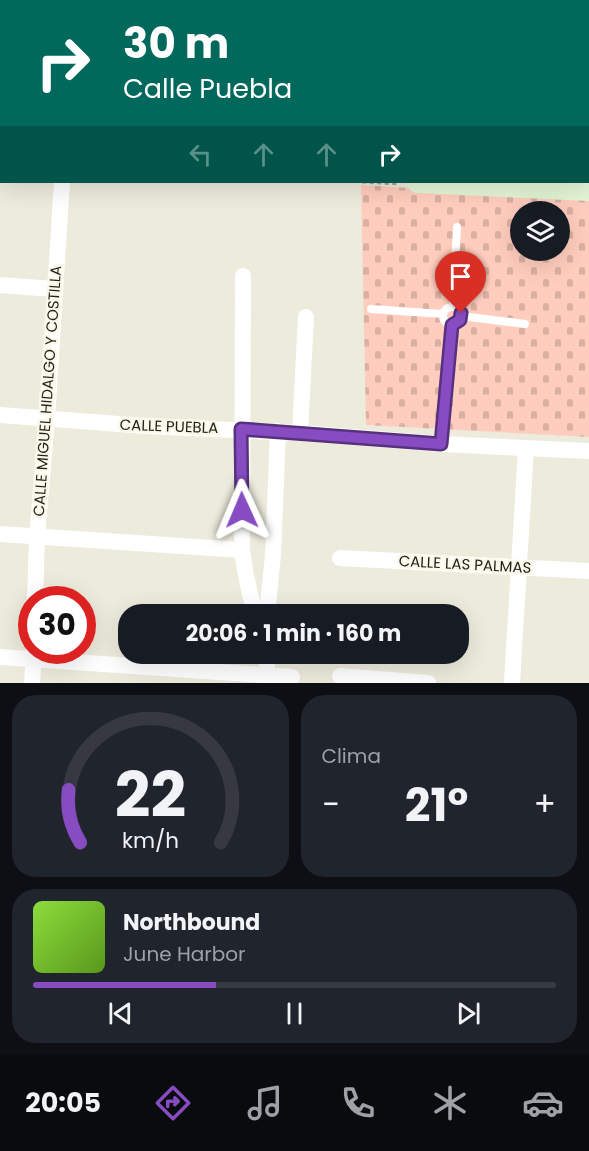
<!DOCTYPE html>
<html lang="es">
<head>
<meta charset="utf-8">
<style>
  body { margin:0; font-family:Poppins,sans-serif; background:#20242c; color:#f1f3f6; height:100vh; display:flex; flex-direction:column; font-size:22px; white-space:nowrap }
  * { box-sizing:border-box; margin:0 }
  p { font-size:20px; color:#9ea1a6 }
  .icon { flex:none; width:33px; height:33px; fill:none; stroke:currentColor; stroke-width:2; stroke-linecap:round; stroke-linejoin:round }
  .map { position:relative; height:683px; overflow:hidden }
  .side { display:flex; flex-direction:column; gap:12px; padding:12px; background:#0d0f14; flex:1 }
  .side>* { flex:none }
  .guide { position:absolute; left:0px; top:0px; width:590px; height:183px; box-shadow:0 6px 24px #0002; background:#00695c; color:#fff; overflow:hidden }
  .buttons { position:absolute; left:510px; top:201px; display:grid; gap:12px }
  .buttons a { display:grid; place-items:center; width:60px; height:60px; border-radius:50%; background:#171b24; box-shadow:0 6px 24px #0002; font-size:30px }
  .speed { position:absolute; left:18px; top:586px; display:flex; gap:12px; font-size:30px; font-weight:700; text-align:center }
  .speed>* { display:grid; place-content:center; width:78px; height:78px; border-radius:50%; background:#171b24; box-shadow:0 6px 24px #0002; line-height:1 }
  .speed .limit { border:9px solid #d22; background:#fff; color:#111 }
  .pin { position:absolute; display:grid; place-items:center; width:51px; height:51px; color:#fff; margin:-62px -26px; border-radius:50% 50% 50% 0; rotate:-45deg; box-shadow:0 0 6px #0007 }
  .pin .icon { rotate:45deg }
  .me { position:absolute; width:66px; margin:-33px; rotate:359deg; stroke-linejoin:round; filter:drop-shadow(0 0 4px #0008) }
  .turn { display:flex; align-items:center; gap:21px; height:126px; padding:0 24px; font-size:27px }
  .turn .icon { width:78px; height:78px; stroke-width:2.5 }
  .turn b { display:block; font-size:42px; line-height:51px }
  .lanes { display:flex; align-items:center; height:57px; padding:0 24px; background:#0003; justify-content:center; gap:30px; direction:ltr }
  .lanes .off { opacity:.35 }
  .big { font-size:45px; font-weight:700; line-height:1.1 }
  .side .tile { flex:1; display:flex; flex-direction:column; justify-content:center; gap:9px; min-width:0; padding:0 21px; border-radius:24px; background:#20242c }
  .side .dial { align-items:center; gap:0 }
  .dial svg { height:156px; overflow:visible; fill:none; stroke:#363941; stroke-width:7; stroke-linecap:round; text-anchor:middle }
  .dial text { fill:#f1f3f6; stroke:none }
  .song { display:flex; align-items:center; gap:18px }
  .cover { width:72px; height:72px; border-radius:9px; background:linear-gradient(135deg,hsl(90 70% 55%),hsl(90 70% 35%)) }
  .played { height:6px; border-radius:3px; background:linear-gradient(90deg,#884cc2 35%,#363941 35%) }
  .keys { display:flex; justify-content:space-around; direction:ltr }
  .heat { display:flex; justify-content:space-between; align-items:center; font-size:33px; direction:ltr }
  .side .tiles { flex:1; display:grid; gap:12px; grid-template-columns:1fr 1fr }
  .tile:last-child { grid-column:span 2 }
  .trip { position:absolute; left:118px; top:604px; width:351px; height:60px; border-radius:24px; background:#171b24; box-shadow:0 6px 24px #0002; font-weight:700; line-height:60px; text-align:center }
  .tab-bar { display:flex; height:96px; justify-content:space-around; align-items:center; background:#090b0e; color:#9ea1a6 }
  .tab-bar .icon { width:42px; height:42px }
  .tab-bar .on { color:#884cc2 }
  .tab-bar b { font-size:27px; color:#f1f3f6 }
  .map>svg:first-child { display:block }
  .cemetery { fill:url(#cemetery-stones); fill-rule:evenodd }
  .lines { fill:none; stroke-linecap:round; stroke-linejoin:round }
  .path { stroke:#a5a499; stroke-width:3; stroke-dasharray:4.5 3; stroke-linecap:butt }
  .lane { stroke:#fff; stroke-width:8 }
  .street { stroke:#fff; stroke-width:16 }
  .secondary { stroke:#e4f6d6; stroke-width:22 }
  .route-casing { stroke:#58317e; stroke-width:15 }
  .route { stroke:#884cc2; stroke-width:10 }
  .labels { text-anchor:middle; dominant-baseline:central; stroke-width:5; stroke-linejoin:round; paint-order:stroke }
  .street-label { font-size:15px; fill:#22221c; stroke:#f9f8e9 }
</style>
</head>
<body>
<div class="map">
<svg width="589" height="683" viewBox="0 0 589 683">
  <defs>
    <pattern id="cemetery-stones" width="16" height="16" patternUnits="userSpaceOnUse" patternTransform="scale(1.5)"><rect width="16" height="16" fill="#ffcdbd"/><path d="M2 7V4a2 2 0 0 1 4 0v3zM10 15v-3a2 2 0 0 1 4 0v3z" fill="#dab0a2"/></pattern>
  </defs>
  <rect width="100%" height="100%" fill="#ecebdc"/>
  <path class="cemetery" d="M361,185l201,12 27,4v236l-223,-12zM520,212h40v38h-40z"/>
  <g class="lines">
    <path class="path" d="M362,182l37,2"/>
    <path class="lane" d="M78,2l1,-2
      M0,14h2
      M0,49h2
      M588,108h1
      M453,307l4,-80
      M443 316a9 9 0 1 1 18 0a9 9 0 1 1-18 0Z
      M371,309l72,5
      M461,316l64,8
      M441,444l11,-119"/>
    <path class="street" d="M588,39h1
      M243,276l-1,274 4,26 9,39
      M0,285l54,4
      M0,415l145,11 155,7 141,11 148,7
      M300,433l6,-116
      M0,534l242,16
      M340,558l249,13
      M35,600l2,-64 10,-117 15,-237
      M267,615l6,-60 5,-124
      M266,654l2,29
      M0,657l292,20
      M340,676l88,7
      M32,683l2,-32
      M512,683l14,-235"/>
    <path class="secondary" d="M428,2v-2
      M459,2v-2
      M0,107l2,1
      M0,154h2
      M588,158h1
      M418,182l171,8"/>
  </g>
  <g class="lines">
    <g class="route-casing">
      <path id="route" d="M242,510l-1,-81 200,15 11,-119 8,-5 1,-7"/>
    </g>
    <use href="#route" class="route"/>
  </g>
  <g class="labels">
    <g class="street-label">
      <text transform="translate(47 391) rotate(-86)">CALLE MIGUEL HIDALGO Y COSTILLA</text>
      <text transform="translate(169 426) rotate(2)">CALLE PUEBLA</text>
      <text transform="translate(465 564) rotate(3)">CALLE LAS PALMAS</text>
    </g>
  </g>
</svg>
<div class="buttons">
<a><svg class="icon" aria-label="layers" viewBox="0 0 24 24"><path d="M12 4l9 5-9 5-9-5zM3 14l9 5 9-5"/></svg></a>
</div>
<div class="speed"><div class="limit">30</div></div>
<div class="pin" style="left:461px;top:313px;background:#d93025"><svg class="icon" aria-label="arrive" viewBox="0 0 24 24"><path d="M6 21V4h12l-3 4 3 4H6"/></svg></div>
<svg class="me" style="left:242px;top:510px" viewBox="-20 -20 40 40"><path d="M0-17L14 15 0 8-14 15z" fill="#884cc2" stroke="#fff" stroke-width="4"/></svg>
<div class="trip">20:06 · 1 min · 160 m</div>
<div class="guide">
<div class="turn"><svg class="icon" aria-label="right" viewBox="0 0 24 24"><path d="M7 20v-9h11M14 6l5 5-5 5"/></svg><div><b>30 m</b>Calle Puebla</div></div>
<div class="lanes"><svg class="icon off" aria-label="left" viewBox="0 0 24 24"><path d="M17 20v-9H6M10 6l-5 5 5 5"/></svg><svg class="icon off" aria-label="ahead" viewBox="0 0 24 24"><path d="M12 20V5M6 11l6-6 6 6"/></svg><svg class="icon off" aria-label="ahead" viewBox="0 0 24 24"><path d="M12 20V5M6 11l6-6 6 6"/></svg><svg class="icon" aria-label="right" viewBox="0 0 24 24"><path d="M7 20v-9h11M14 6l5 5-5 5"/></svg></div>
</div>
</div>
<section class="side">
<div class="tiles">
<div class="tile dial"><svg viewBox="0 0 100 80">
<path d="M14 69A42 42 0 1 1 86 69"/>
<path d="M14 69A42 42 0 0 1 8 42" stroke="#884cc2"/>
<text x="50" y="56" font-size="32" font-weight="700">22</text>
<text x="50" y="72" font-size="11">km/h</text>
</svg></div>
<div class="tile"><p>Clima</p>
<div class="heat"><a>−</a><b class="big">21°</b><a>+</a></div>
</div>
<div class="tile">
<div class="song"><i class="cover"></i><div><b>Northbound</b><p>June Harbor</p></div></div>
<div class="played"></div>
<div class="keys"><svg class="icon" aria-label="previous" viewBox="0 0 24 24"><path d="M18 5L8 12l10 7zM5 5v14"/></svg><svg class="icon" aria-label="pause" viewBox="0 0 24 24"><path d="M8 5v14M16 5v14"/></svg><svg class="icon" aria-label="next" viewBox="0 0 24 24"><path d="M6 5l10 7-10 7zM19 5v14"/></svg></div>
</div>
</div>
</section>
<nav class="tab-bar">
<b>20:05</b>
<svg class="icon on" aria-label="directions" viewBox="0 0 24 24"><path d="M12 3l9 9-9 9-9-9zM9 14v-3h6M13 9l2 2-2 2"/></svg>
<svg class="icon" aria-label="music" viewBox="0 0 24 24"><path d="M9 18V5l10-2v13"/><circle cx="6" cy="18" r="3"/><circle cx="16" cy="16" r="3"/></svg>
<svg class="icon" aria-label="phone" viewBox="0 0 24 24"><path d="M5 4h4l2 5-3 2q2 4 5 5l2-3 5 2v4C11 20 4 13 5 4z"/></svg>
<svg class="icon" aria-label="climate" viewBox="0 0 24 24"><path d="M12 3v18M4 7l16 10M4 17L20 7"/></svg>
<svg class="icon" aria-label="car" viewBox="0 0 24 24"><path d="M5 17H2v-5l4-1 3-4h7l3 4 3 1v5h-3M9 17h6M6 11h13"/><circle cx="7" cy="17" r="2"/><circle cx="17" cy="17" r="2"/></svg>
</nav>
</body>
</html>
